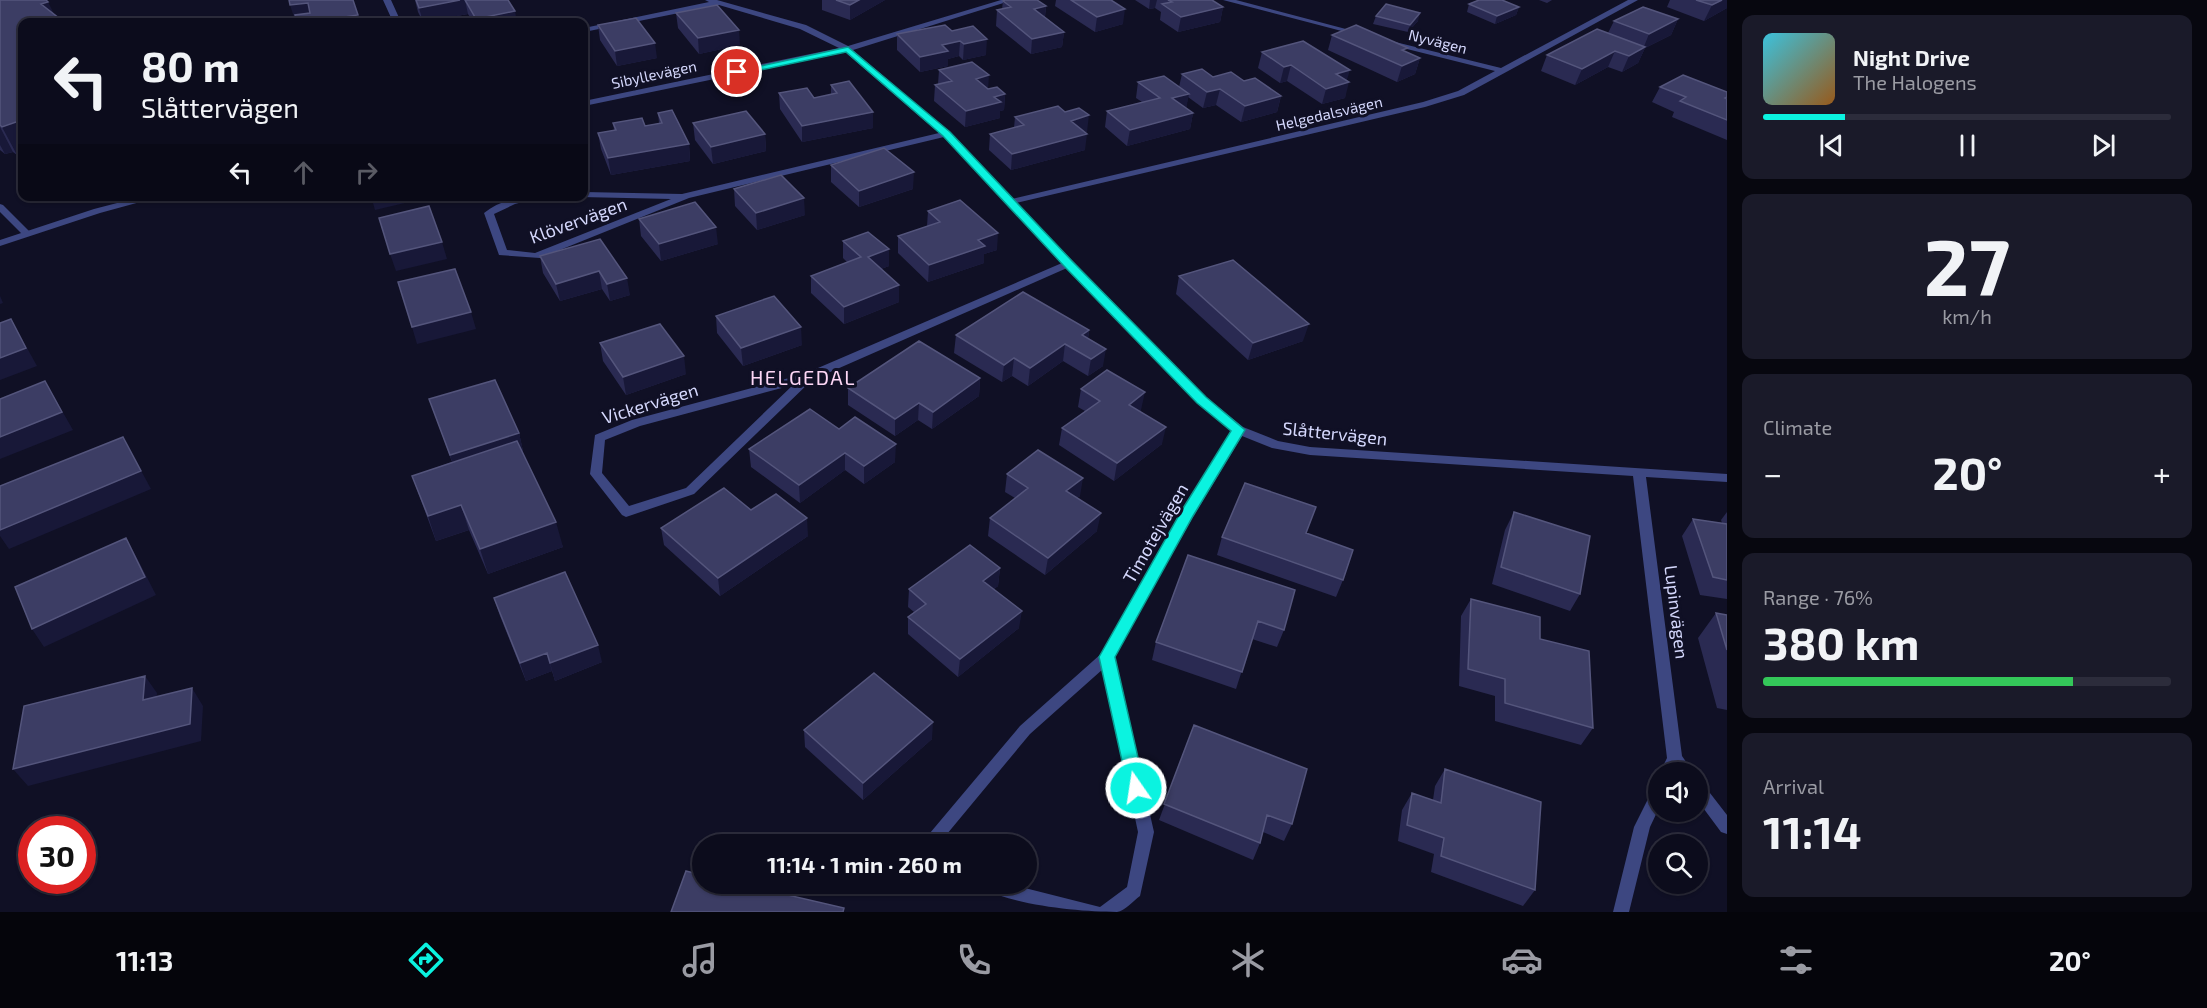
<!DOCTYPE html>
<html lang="en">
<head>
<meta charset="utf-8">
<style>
  body { margin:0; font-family:"Exo 2",sans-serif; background:#1a1a29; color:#f1f3f6; height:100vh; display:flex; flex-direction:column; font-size:22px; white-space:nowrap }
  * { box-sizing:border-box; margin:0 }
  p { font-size:20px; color:#9a9ba3 }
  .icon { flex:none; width:33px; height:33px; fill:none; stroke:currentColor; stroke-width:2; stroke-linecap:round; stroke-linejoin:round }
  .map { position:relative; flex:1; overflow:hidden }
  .details { display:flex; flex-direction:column; gap:15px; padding:15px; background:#07070f; width:480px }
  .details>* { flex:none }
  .banner { position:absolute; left:18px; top:18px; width:570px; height:183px; border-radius:12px; box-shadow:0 2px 4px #0004,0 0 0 2px #2c2c3b; background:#0c0c1c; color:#f1f3f6; overflow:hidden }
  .controls { position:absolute; left:1648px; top:762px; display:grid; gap:12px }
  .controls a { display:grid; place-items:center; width:60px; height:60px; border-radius:50%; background:#0c0c1c; box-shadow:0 2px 4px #0004,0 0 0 2px #2c2c3b; font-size:30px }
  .speed { position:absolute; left:18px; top:816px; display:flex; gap:12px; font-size:30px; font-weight:700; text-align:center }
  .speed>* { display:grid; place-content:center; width:78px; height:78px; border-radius:50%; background:#0c0c1c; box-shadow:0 2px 4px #0004,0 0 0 2px #2c2c3b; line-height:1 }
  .speed .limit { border:9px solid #d22; background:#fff; color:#111 }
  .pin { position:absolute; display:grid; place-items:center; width:51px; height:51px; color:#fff; margin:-26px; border:3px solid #fff; border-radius:50%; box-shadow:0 2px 6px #0007 }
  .me { position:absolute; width:66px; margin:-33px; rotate:347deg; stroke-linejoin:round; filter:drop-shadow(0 0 4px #0008) }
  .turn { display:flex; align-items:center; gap:21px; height:126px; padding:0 24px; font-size:27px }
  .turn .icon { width:78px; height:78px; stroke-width:2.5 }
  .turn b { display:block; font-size:42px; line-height:51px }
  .lanes { display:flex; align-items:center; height:57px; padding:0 24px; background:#0003; justify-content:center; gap:30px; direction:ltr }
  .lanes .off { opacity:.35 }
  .big { font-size:45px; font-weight:700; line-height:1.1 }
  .details .tile { flex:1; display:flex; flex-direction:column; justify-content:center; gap:9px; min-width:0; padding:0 21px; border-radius:12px; background:#1a1a29 }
  .details .dial { align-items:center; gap:0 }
  .dial b { font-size:78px; line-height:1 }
  .song { display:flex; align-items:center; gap:18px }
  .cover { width:72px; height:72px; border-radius:9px; background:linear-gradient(135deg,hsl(190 70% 55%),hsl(30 70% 35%)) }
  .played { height:6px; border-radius:3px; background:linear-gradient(90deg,#0bf3e0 20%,#2c2c3b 20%) }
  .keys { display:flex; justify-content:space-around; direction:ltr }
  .heat { display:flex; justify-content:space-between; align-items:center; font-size:33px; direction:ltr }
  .charge { height:9px; border-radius:4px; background:linear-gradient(90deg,#34c759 76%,#2c2c3b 0) }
  .trip { position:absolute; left:692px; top:834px; width:345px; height:60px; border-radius:30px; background:#0c0c1c; box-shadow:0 2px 4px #0004,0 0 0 2px #2c2c3b; font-weight:700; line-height:60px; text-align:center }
  .tab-bar { display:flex; height:96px; justify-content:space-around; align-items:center; background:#05050b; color:#9a9ba3 }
  .tab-bar .icon { width:42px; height:42px }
  .tab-bar .on { color:#0bf3e0 }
  .tab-bar b { font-size:27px; color:#f1f3f6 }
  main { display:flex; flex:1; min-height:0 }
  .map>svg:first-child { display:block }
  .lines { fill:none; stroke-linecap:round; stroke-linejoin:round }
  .lane { fill:#3d4781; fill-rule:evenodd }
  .street { fill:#3d4781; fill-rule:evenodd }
  .wall { fill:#2a2a52 }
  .shaded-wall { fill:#181838 }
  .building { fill:#3c3d64; stroke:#54557c; stroke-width:1.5 }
  .route { fill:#0bf3e0; stroke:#079e92; stroke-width:1.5 }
  .labels { text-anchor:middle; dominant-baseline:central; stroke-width:6; stroke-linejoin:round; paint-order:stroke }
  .far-street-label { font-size:15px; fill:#d5d8fd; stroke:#101025 }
  .street-label { font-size:18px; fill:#d5d8fd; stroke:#101025 }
  .neighbourhood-label { font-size:20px; letter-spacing:1.5px; fill:#fdd7f6; stroke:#101025 }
</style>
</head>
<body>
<main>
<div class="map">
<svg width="1727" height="912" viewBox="0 0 1727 912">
  <rect width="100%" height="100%" fill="#101025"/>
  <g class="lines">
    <path class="lane" d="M0,204l3,1 27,27v4h-6l-24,-24z"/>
    <path class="street" d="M383,0h8l10,22h-8z
      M705,0h12l89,25 42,21 153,-46h12l-160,50 96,82 63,67 411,-97 35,-11 37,-20 -112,-28v-4l118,29 127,-68h10l-174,95 -39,12 -409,96 190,194 37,30 35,14 32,6 417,27v8l-81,-5 36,279 11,16h-33l7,-14 -34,-282 -323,-21 -38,-7 -30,-12 -49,81 -79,140 40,175 -14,64c-7,5 -15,15 -23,16 -36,0 -100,-6 -133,-23l-2,-5h27l91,23 27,-20 11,-55 -35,-163 -73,65 -83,100 4,10h-16l-5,-11 90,-107 82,-73 82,-142 49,-80 -35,-28 -131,-135 -255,112 -118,114 -68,23 -4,-2 -32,-41 5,-39 37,-15 172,-46 258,-111 -118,-126 -255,61 -149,60 -41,-3 -15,-42c17,-14 40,-17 61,-17l-30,8 -21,10 13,36 28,3 136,-54 -90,-2 3,-1v-4l98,2 257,-61 -94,-81 -261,54v-5l255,-53 -39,-19 -81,-24 -135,27v-4l125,-26zM793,385l-107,103 -57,18 -27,-33 3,-33 35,-14z
      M1223,0h13l125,33 -4,2z
      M144,196h18l-62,17 -100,33v-6l94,-31z
      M1698,782l5,2 24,31v19l-6,-2 -23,-31z
      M1659,785v23l-9,19 -21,85h-16l21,-85 20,-40z"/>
  </g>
  <path class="wall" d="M0,0l22,22v131l-5,2 -4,-3 -8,2 -5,-4z
    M415,0h93l9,22h-44l-5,-8 -45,8 -5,-10z
    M822,0h63l-35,20 -28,-10z
    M1056,0h55l12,24 -28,8 -40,-26z
    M1135,0h77l11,7 -3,15 -42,10 -18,-12 1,-8 -6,-4 -6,1z
    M1539,0h13l-5,3z
    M1670,0h57v8l-23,13 -37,-14z
    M1003,1l43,5 -1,11 19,15 -2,15 -31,7 -35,-28 1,-16 5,-1z
    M1469,4l50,3 -3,8 -21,9 -28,-12z
    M676,13l64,32 -41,9 -21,-26z
    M1376,16l42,5 -10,11 -35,-8z
    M1678,19l-7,16 -26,13 -7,15 -16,9 -14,-5 -33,18 -34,-14 6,-16 61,-22 6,-12z
    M598,25l59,33 -40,8 -17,-26z
    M952,31l34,24 -23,5 -4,-4 -11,3v7l-28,6 -23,-22v-16z
    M1332,35l74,17 14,6 -5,16 -18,8 -69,-32z
    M1262,52l85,29 -2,17 -23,6 -35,-23 -7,2 -22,-15z
    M939,70l49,19 17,5 -1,16 -4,1v7l-35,9 -31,-26 1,-16 3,-1z
    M1182,74l31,3 68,19 -4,16 -36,10 -25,-17 -13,3 -15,-11 -2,11 7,5 -3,16 -63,17 -22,-19 2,-16 35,-9 -6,-4 2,-16 41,5z
    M831,85l42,27v16l-71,14 -22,-33 -1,-16 35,5 17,-3z
    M1660,87l67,5v48l-55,-23 2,-5 -22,-10z
    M658,113l31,31 1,17 -79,14 -10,-26 -3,-16 16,-3 -1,-7 32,3 14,-3z
    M1015,117l72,15h-2v18l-74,20 -22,-20 1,-16 24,-6z
    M693,123l72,11 1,17 -53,13 -18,-24z
    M831,165l82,24 -54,18 -28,-25z
    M734,189l71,26 -48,15 -22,-24z
    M928,211l69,39 -13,4v9l-56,19 -30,-29v-17l29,-10z
    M639,219l79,25 -57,17 -20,-25z
    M600,239l30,56 -20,6 -8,-12 -42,12 -17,-28 -3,-17z
    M843,241l46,8v17l-8,3 18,16v17l-55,22 -33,-31v-17l36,-14 -4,-4z
    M1179,276l124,65 -55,19 -72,-66z
    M716,316l86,29 -59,21 -26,-33z
    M1089,330l-1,9 15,27 -15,10 -25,-15 -35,25 -16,-10 -10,6 -48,-29 2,-18z
    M600,343l86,31 -60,21 -23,-34z
    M980,378l-1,18 -47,33 -14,-9 -23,16 -47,-31v-17z
    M1081,389l60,21 -1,1 22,33 -48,37 -55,-36 3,-17 23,-17 -7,-4z
    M429,399l90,34 4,18h-1l41,96 -75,27 -19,-44 -33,11 -24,-65 40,-14z
    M839,429l56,33 -31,22 -19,-14 -45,33 -49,-36 -2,-18z
    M1007,474l73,22 -3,2 20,33 -52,44 -57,-39 2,-18 25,-20 -10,-6z
    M1514,512l66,82 -10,17 -78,-27 13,-54z
    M1727,512v87l-27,-4 -18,-59 11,-17 29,4 -1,-3z
    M661,528l147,8 -88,60 -56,-51z
    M1306,533l37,47 -7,17 -119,-42 5,-18z
    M1188,555l96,75 -7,17 -25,-8 -16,50 -84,-29 4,-18z
    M1000,568l-2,18 -4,3 25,39 -61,49 -50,-43v-17l6,-5 -6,-5 1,-18z
    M494,598l108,64 -47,19 -3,-10 -26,10 -26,-65z
    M1471,599l69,40 53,89 -12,17 -86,-24v-25l-36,-10 2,-70z
    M1716,613l11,2v95l-10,-2 -19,-70z
    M1194,725l98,99 -8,17 -21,-9 -3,11 -7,17 -94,-40z
    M804,730l128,9 -69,61 -58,-53z
    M1445,769l90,121 -12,16 -92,-34 3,-18 -36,-13 4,-31 10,-17 21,7 2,-14z"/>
  <path class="shaded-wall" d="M460,0h5l3,14 -45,8 -4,-14z
    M859,0h26l-35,20v-15z
    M1150,0h7l-2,8 -6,1z
    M1722,0h5v8l-23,13 8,-16z
    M48,2l10,20 -17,-18z
    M308,3l5,15 -18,2 -5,-15z
    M1046,6l-2,15 -10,-12z
    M1223,7l-3,15 -42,10 3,-15z
    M1519,7l-3,8 -21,9 2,-8z
    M1125,9l-2,15 -28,8 2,-15z
    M515,11l2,11h-41v-3z
    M1420,13l-2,8 -10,11 2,-7z
    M358,15l2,7h-49z
    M1678,19l-7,16 -26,13 -7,15 -16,9 7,-16 14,-7 6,-15z
    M739,30l1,15 -41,9 -1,-16z
    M1064,32l-2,15 -31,7 1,-15z
    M987,39l-1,16 -23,5 1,-16z
    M960,41l-1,15 -11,3v7l-28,6v-15l22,-12z
    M655,43l2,15 -40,8 -2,-15z
    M1615,51l-7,16 -33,18 7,-16z
    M1420,58l-5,16 -18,8 5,-16z
    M1291,65l-4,16 -7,2 4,-16z
    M1350,70l-4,13 3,-1 -4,16 -23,6 4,-15 10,-15z
    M989,75l-1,16 -12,-12z
    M1220,89l-4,16 -13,3 4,-16z
    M1005,94l-1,16 -4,1v7l-35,9 1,-16 28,-14z
    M1189,94l-3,16 -14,-12z
    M1281,96l-4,16 -36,10 4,-16z
    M873,112v16l-71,14v-16z
    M1193,113l-3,16 -63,17 3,-16z
    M1089,115l-2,17 -18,5 2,-16z
    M22,120v33l-5,2 -15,-28z
    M0,127l13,25 -8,2 -5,-9z
    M765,134l1,17 -53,13 -2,-17z
    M1087,134l-2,16 -74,20 1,-16z
    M689,144l1,17 -79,14 -3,-17z
    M914,172l-1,17 -54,18v-16z
    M371,196h54l1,2 -51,12z
    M804,198l1,17 -48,15 -1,-17z
    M716,227l2,17 -57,17 -2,-17z
    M998,233l-1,17 -13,4v9l-56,19 1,-17 49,-25z
    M442,242l5,17 -51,12 -6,-17z
    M889,249v17l-21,8v-17z
    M599,271l3,18 -42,12 -4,-17z
    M627,278l3,17 -20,6 -3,-17z
    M899,285v17l-55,22v-17z
    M0,296l3,7 -3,1z
    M471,312l5,17 -59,15 -5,-17z
    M11,319l26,47 -37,14v-22z
    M1309,324l-6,17 -55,19 5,-17z
    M801,327l1,18 -59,21 -2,-18z
    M1089,330l-2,17 -8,6 3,-18z
    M1065,344l-2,17 -35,25 2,-18z
    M1106,349l-3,17 -15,10 3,-17z
    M684,356l2,18 -60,21 -3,-18z
    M1014,358l-2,18 -10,6 2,-17z
    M980,378l-1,18 -47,33 1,-17z
    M45,381l28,49 -73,29v-22z
    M1145,392l-4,18 -16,12 4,-17z
    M919,403l-1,17 -23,16v-17z
    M1166,427l-4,17 -48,37 3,-18z
    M519,433l4,18 -68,21 -5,-17z
    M123,437l28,52 -142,60 -9,-13v-6z
    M896,444l-1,18 -31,22v-18z
    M845,453v17l-45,33 -1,-18z
    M1083,478l-3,18 -17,13 3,-18z
    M461,505l8,25 -33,11 -8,-25z
    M1101,513l-4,18 -52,44 3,-17z
    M807,518l1,18 -88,60 -2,-18z
    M556,522l7,25 -75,27 -8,-25z
    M126,538l10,18 20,39 -112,52 -12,-18z
    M1000,568l-2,18 -17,12 2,-17z
    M1022,611l-3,17 -61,49 2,-18z
    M598,645l4,17 -47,19 -5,-18z
    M547,653l5,18 -26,10 -6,-18z
    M145,676l12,17 -2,25 -12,-18z
    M192,688l11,18 -2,35 -173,45 -15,-17z
    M933,722l-1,17 -69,61v-17z"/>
  <path class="building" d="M0,0h46l2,2 -7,2 23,18h-42v98l-20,7 -2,-2z
    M289,0h64l5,15 -47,7h-14l-2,-7 15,-2 -2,-10 -18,2z
    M416,0h44l-41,8z
    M465,0h43l7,11 -39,8z
    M836,0h23l-9,5z
    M1005,0h32l9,6 -12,3 30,23 -32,7 -35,-29 14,-3 -8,-6z
    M1071,0h40l14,9 -28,8z
    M1168,0h44l11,7 -42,10 -19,-13 10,-2z
    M1479,0h23l17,7 -22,9 -28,-12z
    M1696,0h26l-10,5z
    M1386,4l34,9 -10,12 -34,-9z
    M717,5l22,25 -41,8 -22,-25z
    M1643,7l35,12 -29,15 -35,-13z
    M636,18l19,25 -40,8 -17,-26z
    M945,25l7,6 21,-5 14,13 -23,5 -4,-3 -18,4 6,6 -28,6 -23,-23z
    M1356,25l52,23 -6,2 18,8 -18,8 -70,-31z
    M1597,29l48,18 -16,9 -14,-5 -33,18 -35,-14z
    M1303,41l47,29 -14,4 13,8 -23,7 -35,-24 -7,2 -22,-15z
    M972,62l17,13 -13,4 12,10 9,-2 8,7 -11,3 7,5 -35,9 -31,-26 17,-4 -13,-11z
    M1202,69l11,8 18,-5 13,9 11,-3 26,18 -36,10 -25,-17 -13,3 -25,-18z
    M1683,75l44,17v5l-2,1 2,1v21l-47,-19 6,-4 -26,-10z
    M1164,76l25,18 -17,4 21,15 -63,17 -23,-19 53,-13 -22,-16z
    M849,81l24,31 -71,14 -23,-33 28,-5 7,10 23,-5 -6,-8z
    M1058,106l7,6 14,-4 10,7 -18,6 16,13 -75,20 -22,-20 34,-9 -9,-8z
    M672,110l17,34 -81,14 -10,-25 18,-3 -3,-7 29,-5 3,8 17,-3 -4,-10z
    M746,111l19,23 -54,13 -18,-24z
    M884,148l30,24 -55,19 -28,-26z
    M781,175l23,23 -48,15 -22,-24z
    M960,200l38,33 -20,7 7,6 -56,19 -31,-29 42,-14 -12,-11z
    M695,202l21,25 -57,17 -20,-25z
    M429,206l13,36 -52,12 -11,-36z
    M868,232l21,17 -21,8 31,28 -55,22 -33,-31 50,-19 -18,-16z
    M600,239l27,39 -20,6 -8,-13 -43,13 -16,-28z
    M1233,260l76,64 -56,19 -74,-67z
    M455,269l16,43 -59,15 -14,-45z
    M1023,292l66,38 -7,5 24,14 -15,10 -26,-15 -35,24 -16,-10 -10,7 -48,-30z
    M774,296l27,31 -60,21 -25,-32z
    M11,319l15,29 -26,10v-35z
    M660,324l24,32 -61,21 -23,-34z
    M919,341l61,37 -47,34 -14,-9 -24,16 -47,-31z
    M1107,370l38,22 -16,13 37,22 -49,36 -55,-35 38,-27 -19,-12z
    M495,380l24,53 -69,22 -21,-56z
    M45,381l17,31 -62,25v-38z
    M810,409l29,20 16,-12 41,27 -32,22 -19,-13 -46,32 -50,-36z
    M123,437l18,34 -141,59v-44z
    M517,441l39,81 -76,27 -19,-44 -33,11 -16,-40z
    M1038,450l45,28 -17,13 35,22 -53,45 -58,-40 38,-30 -21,-14z
    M1245,483l71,24 -10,26 47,17 -10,30 -121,-43z
    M724,488l27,22 25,-16 31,24 -89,60 -57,-50z
    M1514,512l76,24 -10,58 -79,-27z
    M1693,519l34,5v56l-14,-3z
    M126,538l19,39 -113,52 -17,-42z
    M970,545l30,23 -17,13 39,30 -62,48 -52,-42 18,-13 -17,-15z
    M1188,555l107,35 -11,40 -26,-9 -16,51 -86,-30z
    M565,572l33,73 -48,18 -3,-10 -27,10 -26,-65z
    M1471,599l69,18v22l49,12 4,77 -88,-25v-24l-37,-10z
    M1716,613l11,2v35z
    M874,673l59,49 -70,61 -59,-53z
    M145,676l-2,24 49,-12 -2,36 -177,45 11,-63z
    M1194,725l113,44 -15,55 -25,-9 -7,28 -96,-39z
    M1445,769l96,33 -6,88 -94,-34 3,-18 -37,-13 5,-32 29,10z
    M686,871l16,4v9h38l104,24 -1,4h-172z"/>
  <path class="route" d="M848,47l102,85 122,129 134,136 39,33 -52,86 -78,141 30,131 -3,6 -6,2 -6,-2 -2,-6 -29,-131 83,-147 49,-79 -34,-28 -133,-137 -121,-130 -97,-84 -109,23 -4,-3z"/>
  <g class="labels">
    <g class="far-street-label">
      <text transform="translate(1438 41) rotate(14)">Nyvägen</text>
      <text transform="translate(654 74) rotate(-12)">Sibyllevägen</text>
      <text transform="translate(1329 113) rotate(-13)">Helgedalsvägen</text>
    </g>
    <g class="street-label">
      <text transform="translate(578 220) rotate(-20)">Klövervägen</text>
      <text transform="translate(650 403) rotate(-17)">Vickervägen</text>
      <text transform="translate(1335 433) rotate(6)">Slåttervägen</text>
      <text transform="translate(1155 533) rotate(-60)">Timotejvägen</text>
      <text transform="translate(1677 612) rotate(83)">Lupinvägen</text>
    </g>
    <g class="neighbourhood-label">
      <text x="803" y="377">HELGEDAL</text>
    </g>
  </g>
</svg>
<div class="controls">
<a><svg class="icon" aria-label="sound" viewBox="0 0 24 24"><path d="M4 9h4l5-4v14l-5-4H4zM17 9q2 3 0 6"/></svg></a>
<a><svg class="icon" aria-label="search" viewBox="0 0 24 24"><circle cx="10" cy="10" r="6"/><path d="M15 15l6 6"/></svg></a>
</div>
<div class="speed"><div class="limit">30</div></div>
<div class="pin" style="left:737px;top:72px;background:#d93025"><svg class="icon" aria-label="arrive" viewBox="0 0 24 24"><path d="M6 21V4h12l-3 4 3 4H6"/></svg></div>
<svg class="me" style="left:1136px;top:788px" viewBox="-20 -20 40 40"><circle r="17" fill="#0bf3e0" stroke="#fff" stroke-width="3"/><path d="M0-11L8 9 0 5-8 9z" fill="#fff"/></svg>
<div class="trip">11:14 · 1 min · 260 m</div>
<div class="banner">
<div class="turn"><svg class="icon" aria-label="left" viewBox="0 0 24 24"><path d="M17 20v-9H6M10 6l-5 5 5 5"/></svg><div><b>80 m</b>Slåttervägen</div></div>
<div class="lanes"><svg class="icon" aria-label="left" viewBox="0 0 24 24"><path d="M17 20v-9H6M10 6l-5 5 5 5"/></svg><svg class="icon off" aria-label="ahead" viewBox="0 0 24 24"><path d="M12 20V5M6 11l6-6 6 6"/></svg><svg class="icon off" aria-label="right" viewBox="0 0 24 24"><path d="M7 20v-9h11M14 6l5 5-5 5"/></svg></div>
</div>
</div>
<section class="details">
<div class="tile">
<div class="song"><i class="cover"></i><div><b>Night Drive</b><p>The Halogens</p></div></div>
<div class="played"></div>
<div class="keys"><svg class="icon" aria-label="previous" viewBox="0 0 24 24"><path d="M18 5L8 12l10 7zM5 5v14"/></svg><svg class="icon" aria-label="pause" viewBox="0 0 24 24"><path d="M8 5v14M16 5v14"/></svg><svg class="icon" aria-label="next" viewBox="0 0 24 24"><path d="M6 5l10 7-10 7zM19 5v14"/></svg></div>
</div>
<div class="tile dial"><b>27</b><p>km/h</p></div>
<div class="tile"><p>Climate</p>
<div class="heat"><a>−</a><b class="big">20°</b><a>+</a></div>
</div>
<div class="tile"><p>Range · 76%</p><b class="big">380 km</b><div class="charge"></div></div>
<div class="tile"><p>Arrival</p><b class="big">11:14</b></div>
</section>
</main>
<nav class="tab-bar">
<b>11:13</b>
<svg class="icon on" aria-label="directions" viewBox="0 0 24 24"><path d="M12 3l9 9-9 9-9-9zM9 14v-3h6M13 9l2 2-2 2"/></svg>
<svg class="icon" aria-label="music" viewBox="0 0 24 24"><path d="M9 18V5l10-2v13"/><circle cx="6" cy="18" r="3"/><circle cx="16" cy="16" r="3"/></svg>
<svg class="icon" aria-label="phone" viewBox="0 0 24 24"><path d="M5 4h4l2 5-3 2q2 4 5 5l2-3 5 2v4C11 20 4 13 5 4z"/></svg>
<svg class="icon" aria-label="climate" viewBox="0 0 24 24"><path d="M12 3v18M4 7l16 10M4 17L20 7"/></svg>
<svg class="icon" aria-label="car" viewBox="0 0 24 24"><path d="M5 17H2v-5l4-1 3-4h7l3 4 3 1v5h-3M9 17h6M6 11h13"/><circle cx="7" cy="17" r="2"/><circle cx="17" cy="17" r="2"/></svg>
<svg class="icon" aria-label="filters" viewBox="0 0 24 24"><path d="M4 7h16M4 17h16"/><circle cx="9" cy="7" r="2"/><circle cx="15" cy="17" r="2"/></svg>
<b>20°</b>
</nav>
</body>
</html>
